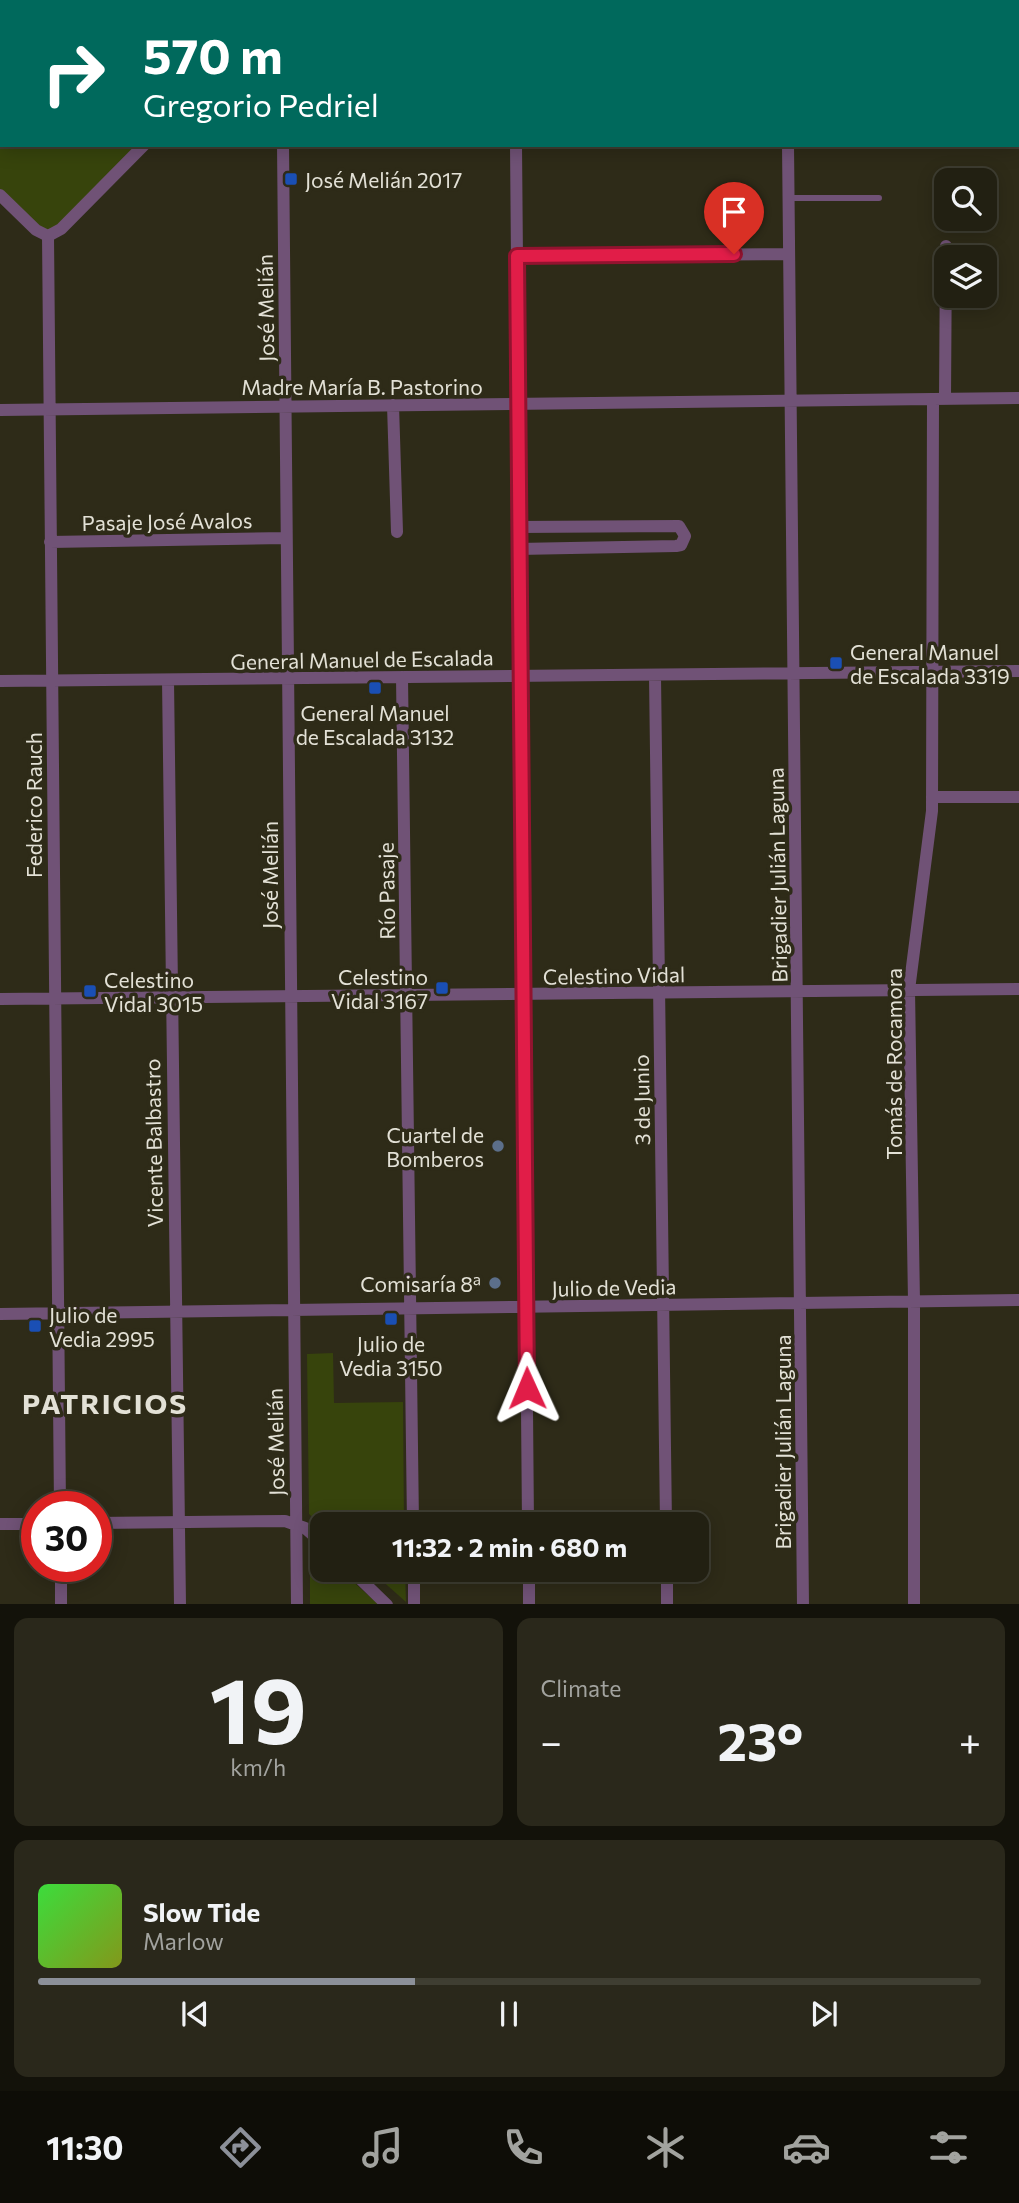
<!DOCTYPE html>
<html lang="en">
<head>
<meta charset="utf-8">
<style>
  body { margin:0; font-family:Commissioner,sans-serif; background:#2a281b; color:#f1f3f6; height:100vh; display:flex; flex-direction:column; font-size:26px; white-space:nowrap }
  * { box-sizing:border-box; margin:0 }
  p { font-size:23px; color:#a2a39f }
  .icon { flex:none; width:38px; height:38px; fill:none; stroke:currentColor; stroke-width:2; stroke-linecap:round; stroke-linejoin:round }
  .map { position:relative; height:1604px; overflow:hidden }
  .sheet { display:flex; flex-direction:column; gap:14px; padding:14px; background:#13120a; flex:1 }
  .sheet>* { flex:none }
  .hud { position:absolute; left:0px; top:0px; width:1020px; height:147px; box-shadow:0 4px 18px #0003,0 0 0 2px #3f3e32; background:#00695c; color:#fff; overflow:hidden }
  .tools { position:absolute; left:934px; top:168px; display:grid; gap:14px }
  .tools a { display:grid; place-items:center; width:63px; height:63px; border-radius:14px; background:#222012; box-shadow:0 4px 18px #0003,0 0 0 2px #3f3e32; font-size:35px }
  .speed { position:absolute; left:21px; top:1491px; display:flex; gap:14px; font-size:35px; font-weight:700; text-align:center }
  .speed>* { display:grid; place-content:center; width:91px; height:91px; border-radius:50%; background:#222012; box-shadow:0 4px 18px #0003,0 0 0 2px #3f3e32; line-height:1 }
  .speed .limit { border:10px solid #d22; background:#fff; color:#111 }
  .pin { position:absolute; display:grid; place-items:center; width:60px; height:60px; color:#fff; margin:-72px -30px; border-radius:50% 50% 50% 0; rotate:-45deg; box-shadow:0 0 7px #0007 }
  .pin .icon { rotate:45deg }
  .me { position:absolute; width:77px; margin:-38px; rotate:359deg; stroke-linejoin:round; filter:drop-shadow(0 0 5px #0008) }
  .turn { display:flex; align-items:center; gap:24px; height:147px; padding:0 28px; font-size:32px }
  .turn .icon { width:91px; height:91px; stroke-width:2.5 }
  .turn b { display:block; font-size:49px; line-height:60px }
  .big { font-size:52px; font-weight:700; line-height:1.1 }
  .sheet .card { flex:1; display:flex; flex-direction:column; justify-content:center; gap:10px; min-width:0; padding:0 24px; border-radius:14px; background:#2a281b }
  .sheet .dial { align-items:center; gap:0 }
  .dial b { font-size:91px; line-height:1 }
  .song { display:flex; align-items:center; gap:21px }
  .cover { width:84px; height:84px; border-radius:10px; background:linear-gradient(135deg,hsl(120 70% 55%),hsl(70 70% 35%)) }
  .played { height:7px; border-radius:4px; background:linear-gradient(90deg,#8c9099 40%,#3f3e32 40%) }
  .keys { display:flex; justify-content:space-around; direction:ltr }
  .heat { display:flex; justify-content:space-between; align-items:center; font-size:38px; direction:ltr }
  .sheet .tiles { flex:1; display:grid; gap:14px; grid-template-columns:1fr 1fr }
  .card:last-child { grid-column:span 2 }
  .trip { position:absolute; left:310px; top:1512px; width:399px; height:70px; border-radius:14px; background:#222012; box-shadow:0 4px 18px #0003,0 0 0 2px #3f3e32; font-weight:700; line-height:70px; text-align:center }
  .dock { display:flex; height:112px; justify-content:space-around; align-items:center; background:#0e0d07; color:#a2a39f }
  .dock .icon { width:49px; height:49px }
  .dock .active { color:#8c9099 }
  .dock b { font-size:32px; color:#f1f3f6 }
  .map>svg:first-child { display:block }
  .green { fill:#37440c }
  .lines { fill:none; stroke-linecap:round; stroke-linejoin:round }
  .lane { stroke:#705276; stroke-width:6 }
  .street { stroke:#705276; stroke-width:12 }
  .route-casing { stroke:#92132f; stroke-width:18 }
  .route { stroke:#e11d48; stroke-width:12 }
  .transit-dot { fill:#1a4fb4; stroke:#2e2b18; stroke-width:2.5 }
  .service-dot { fill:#5c6f8a; stroke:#2e2b18; stroke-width:2.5 }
  .labels { text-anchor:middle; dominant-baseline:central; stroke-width:7; stroke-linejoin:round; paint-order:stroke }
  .poi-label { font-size:21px; fill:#e3e1d6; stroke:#2e2b18; text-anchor:start }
  .street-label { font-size:21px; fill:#e3e1d6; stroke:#2e2b18 }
  .district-label { font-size:28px; font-weight:bold; letter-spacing:2px; fill:#e3e1d6; stroke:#2e2b18 }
</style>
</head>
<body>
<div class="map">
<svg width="1019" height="1605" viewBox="0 0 1019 1605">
  <rect width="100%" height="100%" fill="#2e2b18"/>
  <path class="green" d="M0,0l103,2h-101v143h138l-92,91 -48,-41z
    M333,1353l1,50 69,-1 1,122 -82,1 -13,-11 -2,-160z
    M310,1543l12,10v17h18l38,34 -68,1z
    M370,1570h35l1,32z"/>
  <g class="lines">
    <path class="lane" d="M930,0v2
      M788,198h91"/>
    <path class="street" d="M101,0l2,2
      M282,0v2
      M515,0v2
      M624,0v2
      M787,0v2
      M1018,88h1
      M283,145l14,1460
      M516,145l12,1379
      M788,145l15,1460
      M0,195l36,35 12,6
      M48,236l12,1271
      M48,236l13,-7 83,-84
      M517,256l271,-2
      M945,399l1,-153
      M393,405l4,127
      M0,410l1019,-12
      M518,527l161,-1 6,10 -4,9 -5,1 -158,3
      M50,542l235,-4
      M655,676l11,848
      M402,677l11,847
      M168,680l12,925
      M0,681l1019,-10
      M932,797h87
      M0,999l1019,-10
      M0,1314l1019,-14
      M96,1523l189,-2 20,7 17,15
      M0,1524h37
      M61,1566v39
      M351,1570l36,35
      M414,1570v35
      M529,1570v35
      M667,1570v35
      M914,1605v-303l-5,-312 23,-179 1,-412"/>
  </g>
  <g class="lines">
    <g class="route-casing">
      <path id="route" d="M527,1388l-10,-1132 217,-2"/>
    </g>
    <use href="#route" class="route"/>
  </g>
  <g class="transit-dot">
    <rect x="284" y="172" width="14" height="14" rx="3.5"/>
    <rect x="829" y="656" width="14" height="14" rx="3.5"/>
    <rect x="368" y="681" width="14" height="14" rx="3.5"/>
    <rect x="435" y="981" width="14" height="14" rx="3.5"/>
    <rect x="83" y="984" width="14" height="14" rx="3.5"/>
    <rect x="384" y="1312" width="14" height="14" rx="3.5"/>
    <rect x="28" y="1319" width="14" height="14" rx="3.5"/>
  </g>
  <g class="service-dot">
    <circle cx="498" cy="1146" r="7"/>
    <circle cx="495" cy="1283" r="7"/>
  </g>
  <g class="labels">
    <g class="poi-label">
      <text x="305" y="179">José Melián 2017</text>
      <text x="850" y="651">General Manuel<tspan x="850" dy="24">de Escalada 3319</tspan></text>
      <text x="375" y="712" text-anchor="middle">General Manuel<tspan x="375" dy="24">de Escalada 3132</tspan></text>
      <text x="428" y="976" text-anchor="end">Celestino<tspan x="428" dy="24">Vidal 3167</tspan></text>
      <text x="104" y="979">Celestino<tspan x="104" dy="24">Vidal 3015</tspan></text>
      <text x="484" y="1134" text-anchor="end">Cuartel de<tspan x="484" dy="24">Bomberos</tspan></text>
      <text x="481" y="1283" text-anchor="end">Comisaría 8ª</text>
      <text x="49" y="1314">Julio de<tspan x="49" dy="24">Vedia 2995</tspan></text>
      <text x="391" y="1343" text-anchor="middle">Julio de<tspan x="391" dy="24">Vedia 3150</tspan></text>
    </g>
    <g class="street-label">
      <text transform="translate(265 308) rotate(-91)">José Melián</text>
      <text x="362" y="386">Madre María B. Pastorino</text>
      <text transform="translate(167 521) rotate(-1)">Pasaje José Avalos</text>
      <text transform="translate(362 659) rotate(-1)">General Manuel de Escalada</text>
      <text transform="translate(33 805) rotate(-90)">Federico Rauch</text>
      <text transform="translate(269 875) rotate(-90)">José Melián</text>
      <text transform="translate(777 875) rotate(-91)">Brigadier Julián Laguna</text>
      <text transform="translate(386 891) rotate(-91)">Río Pasaje</text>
      <text transform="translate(614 975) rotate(-1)">Celestino Vidal</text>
      <text transform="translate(893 1064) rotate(-90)">Tomás de Rocamora</text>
      <text transform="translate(641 1100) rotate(-91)">3 de Junio</text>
      <text transform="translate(153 1143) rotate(-91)">Vicente Balbastro</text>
      <text transform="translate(614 1287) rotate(-1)">Julio de Vedia</text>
      <text transform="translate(275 1442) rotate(-91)">José Melián</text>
      <text transform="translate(782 1442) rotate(-90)">Brigadier Julián Laguna</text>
    </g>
    <g class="district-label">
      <text x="105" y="1403">PATRICIOS</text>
    </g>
  </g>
</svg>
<div class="tools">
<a><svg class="icon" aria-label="search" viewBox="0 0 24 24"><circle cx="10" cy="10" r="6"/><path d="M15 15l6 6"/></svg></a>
<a><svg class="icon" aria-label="layers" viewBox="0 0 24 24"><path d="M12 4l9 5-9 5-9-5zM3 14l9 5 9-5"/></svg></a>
</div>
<div class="speed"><div class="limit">30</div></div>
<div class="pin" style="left:734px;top:254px;background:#d93025"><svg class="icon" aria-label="arrive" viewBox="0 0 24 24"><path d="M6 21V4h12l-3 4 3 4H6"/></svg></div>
<svg class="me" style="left:527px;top:1388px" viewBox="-20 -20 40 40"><path d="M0-17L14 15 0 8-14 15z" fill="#e11d48" stroke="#fff" stroke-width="4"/></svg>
<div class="trip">11:32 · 2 min · 680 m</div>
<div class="hud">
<div class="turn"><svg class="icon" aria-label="right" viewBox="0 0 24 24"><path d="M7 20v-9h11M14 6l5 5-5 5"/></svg><div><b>570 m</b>Gregorio Pedriel</div></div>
</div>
</div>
<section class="sheet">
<div class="tiles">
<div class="card dial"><b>19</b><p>km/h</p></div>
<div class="card"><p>Climate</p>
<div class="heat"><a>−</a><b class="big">23°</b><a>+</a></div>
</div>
<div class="card">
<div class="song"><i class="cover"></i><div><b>Slow Tide</b><p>Marlow</p></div></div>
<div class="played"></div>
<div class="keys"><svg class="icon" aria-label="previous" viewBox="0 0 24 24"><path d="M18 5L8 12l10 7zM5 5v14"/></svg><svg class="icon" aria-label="pause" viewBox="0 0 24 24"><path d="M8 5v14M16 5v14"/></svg><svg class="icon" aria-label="next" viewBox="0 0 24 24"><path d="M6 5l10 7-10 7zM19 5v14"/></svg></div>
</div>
</div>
</section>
<nav class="dock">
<b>11:30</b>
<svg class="icon active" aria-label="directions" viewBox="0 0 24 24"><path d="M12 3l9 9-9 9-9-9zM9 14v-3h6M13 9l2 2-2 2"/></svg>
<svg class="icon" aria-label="music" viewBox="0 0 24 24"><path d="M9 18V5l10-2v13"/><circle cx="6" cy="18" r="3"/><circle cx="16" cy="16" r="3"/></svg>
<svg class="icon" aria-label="phone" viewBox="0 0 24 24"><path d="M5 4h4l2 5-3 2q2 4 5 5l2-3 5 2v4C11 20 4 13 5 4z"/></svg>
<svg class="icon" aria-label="climate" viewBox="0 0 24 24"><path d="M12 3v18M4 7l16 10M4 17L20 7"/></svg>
<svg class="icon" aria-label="car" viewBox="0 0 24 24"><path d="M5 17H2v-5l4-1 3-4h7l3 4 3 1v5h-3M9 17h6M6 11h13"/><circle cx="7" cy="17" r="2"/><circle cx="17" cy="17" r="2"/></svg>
<svg class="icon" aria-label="filters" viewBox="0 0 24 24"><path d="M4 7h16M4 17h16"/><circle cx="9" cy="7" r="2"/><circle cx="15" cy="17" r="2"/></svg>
</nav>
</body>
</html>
